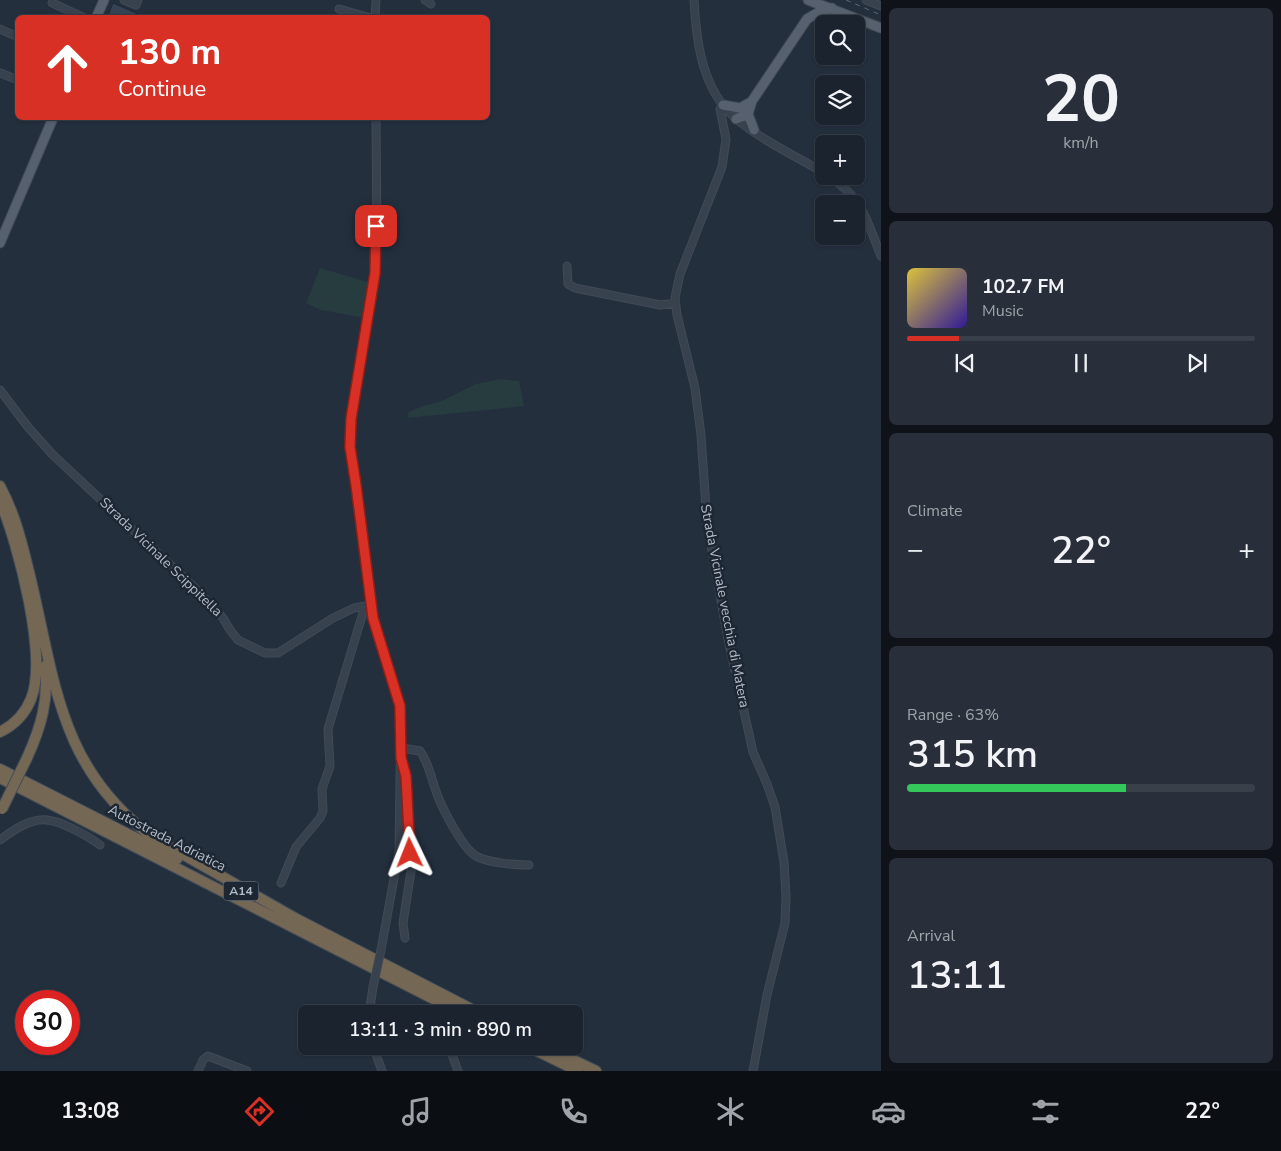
<!DOCTYPE html>
<html lang="en">
<head>
<meta charset="utf-8">
<style>
  body { margin:0; font-family:"Nunito Sans",sans-serif; background:#282f3a; color:#f1f3f6; height:100vh; display:flex; flex-direction:column; font-size:19px; white-space:nowrap }
  * { box-sizing:border-box; margin:0 }
  p { font-size:16px; color:#a0a4aa }
  .icon { flex:none; width:28px; height:28px; fill:none; stroke:currentColor; stroke-width:2; stroke-linecap:round; stroke-linejoin:round }
  .map { position:relative; flex:1; overflow:hidden }
  .sheet { display:flex; flex-direction:column; gap:8px; padding:8px; background:#0f1319; width:400px }
  .sheet>* { flex:none }
  .banner { position:absolute; left:15px; top:15px; width:475px; height:105px; border-radius:8px; box-shadow:0 1px 4px #0004,0 0 0 1px #39404a; background:#d93025; color:#fff; overflow:hidden }
  .fabs { position:absolute; left:815px; top:15px; display:grid; gap:10px }
  .fabs a { display:grid; place-items:center; width:50px; height:50px; border-radius:8px; background:#1b232e; box-shadow:0 1px 4px #0004,0 0 0 1px #39404a; font-size:25px }
  .speed { position:absolute; left:15px; top:990px; display:flex; gap:10px; font-size:25px; font-weight:700; text-align:center }
  .speed>* { display:grid; place-content:center; width:65px; height:65px; border-radius:50%; background:#1b232e; box-shadow:0 1px 4px #0004,0 0 0 1px #39404a; line-height:1 }
  .speed .limit { border:8px solid #d22; background:#fff; color:#111 }
  .pin { position:absolute; display:grid; place-items:center; width:42px; height:42px; color:#fff; margin:-21px; border-radius:10px; box-shadow:0 2px 8px #0006 }
  .me { position:absolute; width:55px; margin:-28px; rotate:358deg; stroke-linejoin:round; filter:drop-shadow(0 0 4px #0008) }
  .turn { display:flex; align-items:center; gap:18px; height:105px; padding:0 20px; font-size:22px }
  .turn .icon { width:65px; height:65px; stroke-width:2.5 }
  .turn b { display:block; font-size:35px; line-height:42px }
  .big { font-size:38px; font-weight:600; line-height:1.1 }
  .sheet .card { flex:1; display:flex; flex-direction:column; justify-content:center; gap:8px; min-width:0; padding:0 18px; border-radius:8px; background:#282f3a }
  .sheet .dial { align-items:center; gap:0 }
  .dial b { font-size:65px; line-height:1 }
  .song { display:flex; align-items:center; gap:15px }
  .cover { width:60px; height:60px; border-radius:8px; background:linear-gradient(135deg,hsl(50 70% 55%),hsl(250 70% 35%)) }
  .played { height:5px; border-radius:2px; background:linear-gradient(90deg,#d93025 15%,#39404a 15%) }
  .keys { display:flex; justify-content:space-around; direction:ltr }
  .heat { display:flex; justify-content:space-between; align-items:center; font-size:28px; direction:ltr }
  .charge { height:8px; border-radius:4px; background:linear-gradient(90deg,#34c759 63%,#39404a 0) }
  .trip { position:absolute; left:298px; top:1005px; width:285px; height:50px; border-radius:8px; background:#1b232e; box-shadow:0 1px 4px #0004,0 0 0 1px #39404a; font-weight:600; line-height:50px; text-align:center }
  .tab-bar { display:flex; height:80px; justify-content:space-around; align-items:center; background:#0b0e12; color:#a0a4aa }
  .tab-bar .icon { width:35px; height:35px }
  .tab-bar .active { color:#d93025 }
  .tab-bar b { font-size:22px; color:#f1f3f6 }
  main { display:flex; flex:1; min-height:0 }
  .map>svg:first-child { display:block }
  .green { fill:#263c3f }
  .building { fill:#364354; stroke:#1f2835 }
  .lines { fill:none; stroke-linecap:round; stroke-linejoin:round }
  .minor-casing { stroke:#414a57; stroke-width:9 }
  .major-casing { stroke:#414a57; stroke-width:11 }
  .highway-casing { stroke:#434c59; stroke-width:12 }
  .minor { stroke:#38414e; stroke-width:7 }
  .major { stroke:#56606e; stroke-width:9 }
  .highway { stroke:#746855; stroke-width:10 }
  .rail { stroke:#5a6575; stroke-width:1; stroke-dasharray:5 5; stroke-linecap:butt }
  .minor-bridge-casing { stroke:#414a57; stroke-width:9; stroke-linecap:butt }
  .highway-bridge-casing { stroke:#434c59; stroke-width:12; stroke-linecap:butt }
  .minor-bridge { stroke:#38414e; stroke-width:7 }
  .highway-bridge { stroke:#746855; stroke-width:10 }
  .route-casing { stroke:#8d1f18; stroke-width:12 }
  .route { stroke:#d93025; stroke-width:9 }
  .labels { text-anchor:middle; dominant-baseline:central; stroke-width:5; stroke-linejoin:round; paint-order:stroke }
  .shield { fill:#1d2633; stroke:#878f9c; stroke-width:1 }
  .shield-label { font-size:12px; font-weight:bold; fill:#b4bcc9 }
  .street-label { font-size:14px; fill:#b4bcc9; stroke:#1d2633 }
</style>
</head>
<body>
<main>
<div class="map">
<svg width="881" height="1071" viewBox="0 0 881 1071">
  <rect width="100%" height="100%" fill="#242f3e"/>
  <path class="green" d="M320,268l51,15 -6,35 -44,-8 -15,-7z
    M500,379l19,2 5,25 -117,12 2,-6 14,-6 19,-5 34,-17z"/>
  <path class="building" d="M113,3l25,11 8,4h-39z"/>
  <g class="lines">
    <g class="minor-casing">
      <path id="minor" d="M124,0l12,5 2,-5
        M425,0l6,4
        M694,0c2,38 7,82 34,111 21,23 68,45 96,62
        M866,0l15,6
        M52,3l33,15
        M339,9l32,9
        M375,18l1,-18
        M0,29l18,8
        M0,73l18,7
        M723,105l-3,4 6,30 -4,28 -42,107 -5,24 2,17 18,73 6,47 6,88 21,116 25,113 14,32 8,23 9,55 2,34 -1,27 -18,72 -14,76
        M376,118l1,125 -2,30 -26,167 24,178 28,95 -2,138 -18,99
        M829,176c35,24 37,43 52,80
        M567,266l1,18 7,4 85,17 15,-2
        M0,390l28,37 24,27 143,134 28,30 7,12 8,10 27,13h13l55,-35 21,-10 17,-3
        M401,748l19,3c10,14 11,28 17,43 5,14 26,55 39,62 12,7 39,9 53,9
        M404,766l3,10 4,95 -8,52 2,15
        M0,840c12,-9 30,-22 47,-20 14,1 41,16 53,25
        M281,883l15,-36 24,-29 3,-7 -1,-22 8,-23 -2,-37 37,-123
        M369,1014l4,-27
        M373,1046l9,25
        M449,1046l9,25
        M198,1071l5,-11 5,-4 39,15"/>
    </g>
    <g class="major-casing">
      <path id="major" d="M808,0l73,28
        M96,18l8,-18
        M723,105l17,3 11,-6
        M736,119l8,-3 5,-7
        M754,130l-6,-16 4,-13 55,-82 12,-7 13,-4
        M0,243l53,-125"/>
    </g>
    <g class="highway-casing">
      <path id="highway" d="M0,486c14,26 21,53 28,82 27,107 28,199 126,270l141,80
        M0,501c18,42 48,156 31,198 -6,15 -17,26 -31,33
        M27,758c14,-31 22,-58 18,-92
        M0,769l177,90
        M0,778l463,236
        M291,916l190,98
        M527,1046l51,25
        M544,1046l52,25"/>
    </g>
    <use href="#minor" class="minor"/>
    <use href="#major" class="major"/>
    <use href="#highway" class="highway"/>
    <path class="rail" d="M846,0l35,15"/>
    <g class="minor-bridge-casing">
      <path id="minor-bridge" d="M373,987l8,-37"/>
    </g>
    <g class="highway-bridge-casing">
      <path id="highway-bridge" d="M2,809l25,-51"/>
    </g>
    <use href="#minor-bridge" class="minor-bridge"/>
    <use href="#highway-bridge" class="highway-bridge"/>
  </g>
  <g class="lines">
    <g class="route-casing">
      <path id="route" d="M376,226l-1,47 -24,146 -1,28 6,38 17,133 27,88 1,52 5,18 4,77"/>
    </g>
    <use href="#route" class="route"/>
  </g>
  <g class="labels">
    <rect class="shield" x="223.5" y="881.5" width="35" height="19" rx="4"/>
    <g class="shield-label">
      <text x="241" y="891">A14</text>
    </g>
    <g class="street-label">
      <text transform="translate(161 557) rotate(44)">Strada Vicinale Scippitella</text>
      <text transform="translate(725 606) rotate(79)">Strada Vicinale vecchia di Matera</text>
      <text transform="translate(167 838) rotate(27)">Autostrada Adriatica</text>
    </g>
  </g>
</svg>
<div class="fabs">
<a><svg class="icon" aria-label="search" viewBox="0 0 24 24"><circle cx="10" cy="10" r="6"/><path d="M15 15l6 6"/></svg></a>
<a><svg class="icon" aria-label="layers" viewBox="0 0 24 24"><path d="M12 4l9 5-9 5-9-5zM3 14l9 5 9-5"/></svg></a>
<a>+</a>
<a>−</a>
</div>
<div class="speed"><div class="limit">30</div></div>
<div class="pin" style="left:376px;top:226px;background:#d93025"><svg class="icon" aria-label="arrive" viewBox="0 0 24 24"><path d="M6 21V4h12l-3 4 3 4H6"/></svg></div>
<svg class="me" style="left:410px;top:853px" viewBox="-20 -20 40 40"><path d="M0-17L14 15 0 8-14 15z" fill="#d93025" stroke="#fff" stroke-width="4"/></svg>
<div class="trip">13:11 · 3 min · 890 m</div>
<div class="banner">
<div class="turn"><svg class="icon" aria-label="ahead" viewBox="0 0 24 24"><path d="M12 20V5M6 11l6-6 6 6"/></svg><div><b>130 m</b>Continue</div></div>
</div>
</div>
<section class="sheet">
<div class="card dial"><b>20</b><p>km/h</p></div>
<div class="card">
<div class="song"><i class="cover"></i><div><b>102.7 FM</b><p>Music</p></div></div>
<div class="played"></div>
<div class="keys"><svg class="icon" aria-label="previous" viewBox="0 0 24 24"><path d="M18 5L8 12l10 7zM5 5v14"/></svg><svg class="icon" aria-label="pause" viewBox="0 0 24 24"><path d="M8 5v14M16 5v14"/></svg><svg class="icon" aria-label="next" viewBox="0 0 24 24"><path d="M6 5l10 7-10 7zM19 5v14"/></svg></div>
</div>
<div class="card"><p>Climate</p>
<div class="heat"><a>−</a><b class="big">22°</b><a>+</a></div>
</div>
<div class="card"><p>Range · 63%</p><b class="big">315 km</b><div class="charge"></div></div>
<div class="card"><p>Arrival</p><b class="big">13:11</b></div>
</section>
</main>
<nav class="tab-bar">
<b>13:08</b>
<svg class="icon active" aria-label="directions" viewBox="0 0 24 24"><path d="M12 3l9 9-9 9-9-9zM9 14v-3h6M13 9l2 2-2 2"/></svg>
<svg class="icon" aria-label="music" viewBox="0 0 24 24"><path d="M9 18V5l10-2v13"/><circle cx="6" cy="18" r="3"/><circle cx="16" cy="16" r="3"/></svg>
<svg class="icon" aria-label="phone" viewBox="0 0 24 24"><path d="M5 4h4l2 5-3 2q2 4 5 5l2-3 5 2v4C11 20 4 13 5 4z"/></svg>
<svg class="icon" aria-label="climate" viewBox="0 0 24 24"><path d="M12 3v18M4 7l16 10M4 17L20 7"/></svg>
<svg class="icon" aria-label="car" viewBox="0 0 24 24"><path d="M5 17H2v-5l4-1 3-4h7l3 4 3 1v5h-3M9 17h6M6 11h13"/><circle cx="7" cy="17" r="2"/><circle cx="17" cy="17" r="2"/></svg>
<svg class="icon" aria-label="filters" viewBox="0 0 24 24"><path d="M4 7h16M4 17h16"/><circle cx="9" cy="7" r="2"/><circle cx="15" cy="17" r="2"/></svg>
<b>22°</b>
</nav>
</body>
</html>
